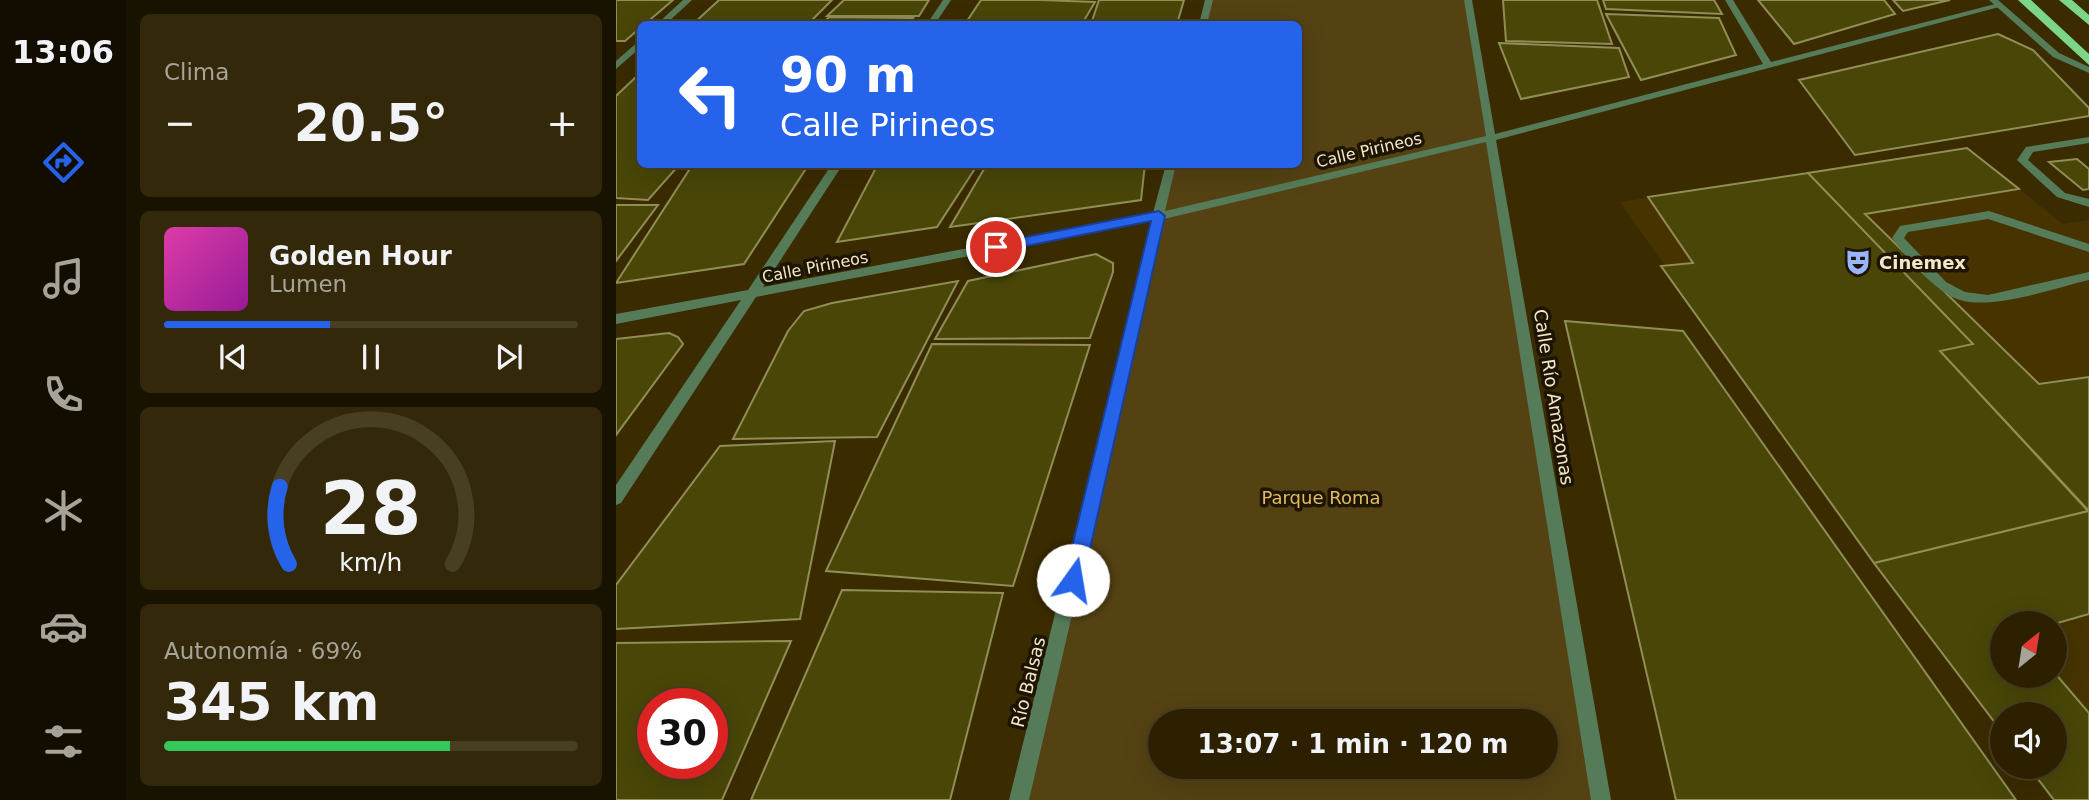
<!DOCTYPE html>
<html lang="es">
<head>
<meta charset="utf-8">
<style>
  body { margin:0; font-family:"DejaVu Sans",sans-serif; background:#34280a; color:#f1f3f6; height:100vh; display:flex; flex-direction:column; font-size:26px; white-space:nowrap }
  * { box-sizing:border-box; margin:0 }
  p { font-size:23px; color:#a6a399 }
  .icon { flex:none; width:38px; height:38px; fill:none; stroke:currentColor; stroke-width:2; stroke-linecap:round; stroke-linejoin:round }
  .map { position:relative; flex:1; overflow:hidden }
  .details { display:flex; flex-direction:column; gap:14px; padding:14px; background:#181200; width:490px }
  .details>* { flex:none }
  .guide { position:absolute; left:21px; top:21px; width:665px; height:147px; border-radius:10px; box-shadow:0 7px 28px #0002,0 0 0 2px #483e22; background:#2563eb; color:#fff; overflow:hidden }
  .needle { width:46px; rotate:30deg }
  .controls { position:absolute; left:1374px; top:611px; display:grid; gap:14px }
  .controls a { display:grid; place-items:center; width:77px; height:77px; border-radius:50%; background:#2c2000; box-shadow:0 7px 28px #0002,0 0 0 2px #483e22; font-size:35px }
  .speed { position:absolute; left:21px; top:688px; display:flex; gap:14px; font-size:35px; font-weight:700; text-align:center }
  .speed>* { display:grid; place-content:center; width:91px; height:91px; border-radius:50%; background:#2c2000; box-shadow:0 7px 28px #0002,0 0 0 2px #483e22; line-height:1 }
  .speed .limit { border:10px solid #d22; background:#fff; color:#111 }
  .pin { position:absolute; display:grid; place-items:center; width:60px; height:60px; color:#fff; margin:-30px; border:4px solid #fff; border-radius:50%; box-shadow:0 2px 7px #0007 }
  .me { position:absolute; width:77px; margin:-38px; rotate:13deg; stroke-linejoin:round; filter:drop-shadow(0 0 5px #0008) }
  .turn { display:flex; align-items:center; gap:24px; height:147px; padding:0 28px; font-size:32px }
  .turn .icon { width:91px; height:91px; stroke-width:2.5 }
  .turn b { display:block; font-size:49px; line-height:60px }
  .big { font-size:52px; font-weight:600; line-height:1.1 }
  .details .card { flex:1; display:flex; flex-direction:column; justify-content:center; gap:10px; min-width:0; padding:0 24px; border-radius:10px; background:#34280a }
  .details .dial { align-items:center; gap:0 }
  .dial svg { height:182px; overflow:visible; fill:none; stroke:#483e22; stroke-width:7; stroke-linecap:round; text-anchor:middle }
  .dial text { fill:#f1f3f6; stroke:none }
  .song { display:flex; align-items:center; gap:21px }
  .cover { width:84px; height:84px; border-radius:10px; background:linear-gradient(135deg,hsl(320 70% 55%),hsl(300 70% 35%)) }
  .played { height:7px; border-radius:4px; background:linear-gradient(90deg,#2563eb 40%,#483e22 40%) }
  .keys { display:flex; justify-content:space-around; direction:ltr }
  .heat { display:flex; justify-content:space-between; align-items:center; font-size:38px; direction:ltr }
  .charge { height:10px; border-radius:5px; background:linear-gradient(90deg,#34c759 69%,#483e22 0) }
  .trip { position:absolute; left:532px; top:709px; width:410px; height:70px; border-radius:35px; background:#2c2000; box-shadow:0 7px 28px #0002,0 0 0 2px #483e22; font-weight:600; line-height:70px; text-align:center }
  main { display:flex; flex:1; min-height:0 }
  .menu { display:flex; flex-direction:column; width:126px; justify-content:space-around; align-items:center; background:#120d00; color:#a6a399 }
  .menu .icon { width:49px; height:49px }
  .menu .current { color:#2563eb }
  .menu b { font-size:32px; color:#f1f3f6 }
  .map>svg:first-child { display:block }
  .built { fill:#463300; fill-rule:evenodd }
  .green { fill:#544213; fill-rule:evenodd }
  .building { fill:#494608; stroke:#8f8e55; stroke-width:2; fill-rule:evenodd }
  .lines { fill:none; stroke-linecap:round; stroke-linejoin:round }
  .service { fill:#557b58; fill-rule:evenodd }
  .minor { fill:#557b58; fill-rule:evenodd }
  .tertiary { fill:#557b58; fill-rule:evenodd }
  .trunk { fill:#7cd688; fill-rule:evenodd }
  .route { fill:#2563eb; stroke:#184099; stroke-width:2 }
  .labels { text-anchor:middle; dominant-baseline:central; stroke-width:7; stroke-linejoin:round; paint-order:stroke }
  .far-street-label { font-size:16px; fill:#f3e7cb; stroke:#1e1501 }
  .poi-label { font-size:18px; font-weight:bold; fill:#f3e7cb; stroke:#1e1501; text-anchor:start }
  .street-label { font-size:18px; fill:#f3e7cb; stroke:#1e1501 }
  .park-label { font-size:18px; fill:#e3bc5e; stroke:#1e1501 }
</style>
</head>
<body>
<main>
<nav class="menu">
<b>13:06</b>
<svg class="icon current" aria-label="directions" viewBox="0 0 24 24"><path d="M12 3l9 9-9 9-9-9zM9 14v-3h6M13 9l2 2-2 2"/></svg>
<svg class="icon" aria-label="music" viewBox="0 0 24 24"><path d="M9 18V5l10-2v13"/><circle cx="6" cy="18" r="3"/><circle cx="16" cy="16" r="3"/></svg>
<svg class="icon" aria-label="phone" viewBox="0 0 24 24"><path d="M5 4h4l2 5-3 2q2 4 5 5l2-3 5 2v4C11 20 4 13 5 4z"/></svg>
<svg class="icon" aria-label="climate" viewBox="0 0 24 24"><path d="M12 3v18M4 7l16 10M4 17L20 7"/></svg>
<svg class="icon" aria-label="car" viewBox="0 0 24 24"><path d="M5 17H2v-5l4-1 3-4h7l3 4 3 1v5h-3M9 17h6M6 11h13"/><circle cx="7" cy="17" r="2"/><circle cx="17" cy="17" r="2"/></svg>
<svg class="icon" aria-label="filters" viewBox="0 0 24 24"><path d="M4 7h16M4 17h16"/><circle cx="9" cy="7" r="2"/><circle cx="15" cy="17" r="2"/></svg>
</nav>
<section class="details">
<div class="card"><p>Clima</p>
<div class="heat"><a>−</a><b class="big">20.5°</b><a>+</a></div>
</div>
<div class="card">
<div class="song"><i class="cover"></i><div><b>Golden Hour</b><p>Lumen</p></div></div>
<div class="played"></div>
<div class="keys"><svg class="icon" aria-label="previous" viewBox="0 0 24 24"><path d="M18 5L8 12l10 7zM5 5v14"/></svg><svg class="icon" aria-label="pause" viewBox="0 0 24 24"><path d="M8 5v14M16 5v14"/></svg><svg class="icon" aria-label="next" viewBox="0 0 24 24"><path d="M6 5l10 7-10 7zM19 5v14"/></svg></div>
</div>
<div class="card dial"><svg viewBox="0 0 100 80">
<path d="M14 69A42 42 0 1 1 86 69"/>
<path d="M14 69A42 42 0 0 1 10 35" stroke="#2563eb"/>
<text x="50" y="56" font-size="32" font-weight="700">28</text>
<text x="50" y="72" font-size="11">km/h</text>
</svg></div>
<div class="card"><p>Autonomía · 69%</p><b class="big">345 km</b><div class="charge"></div></div>
</section>
<div class="map">
<svg width="1473" height="800" viewBox="0 0 1473 800">
  <rect width="100%" height="100%" fill="#3b2b00"/>
  <path class="built" d="M1351,148l96,76 26,-4v580h-35l-26,-33 26,-1v-52h-52v18l-128,-169 -254,-361zM1386,623h52v53h-52z"/>
  <path class="green" d="M593,0h258l128,800h-580l156,-635 127,-1v-140h-95zM544,721h385v45h-385z"/>
  <path class="building" d="M0,0h57l-28,24h-5v4l-15,13h-9z
    M103,0h113l-24,24h-115z
    M228,0h85l-10,16h-92z
    M365,0h60l54,2 -13,22h-117z
    M483,0h85l-7,24h-86z
    M887,0h94l15,44 -106,-3z
    M987,0h111l8,14 -116,-5z
    M1142,0h126l11,14 -101,30z
    M1277,0h57l-47,11z
    M990,14l113,4 17,37 -95,25z
    M213,17l84,1 -5,6h-86z
    M1382,34l35,16 56,58v8l-234,39 -56,-75z
    M883,43l120,5 10,29 -108,22z
    M24,73v91h40l-32,36 -32,-2v-102z
    M1351,148l52,41 -154,25 174,170 50,-7v134l-149,-160 33,-7 -165,-171z
    M1461,159l12,10v20l-6,1 -34,-28z
    M77,164h116l-65,100 -128,19z
    M262,164h100l-41,63 -100,15z
    M371,164h158l-4,36 -191,27z
    M1192,173l165,171 -33,7 148,160 -214,52 -213,-297 32,-3 -45,-66z
    M0,205h42l-42,56z
    M480,254l17,9v9l-23,66 -155,1 33,-58z
    M342,281l-81,156 -144,2 55,-108 16,-20 28,-8z
    M949,321l118,10 333,469h-340z
    M53,333l9,4 5,7 -67,91v-96z
    M316,344l158,1 -77,241 -187,-15z
    M219,441l-35,178 -184,10v-44l104,-139z
    M1473,511v103l-35,10 -52,-1v53h52v-4l35,41v87h-35l-26,-34h26v-52h-52v18l-128,-169z
    M226,590l161,3 -53,207h-199z
    M175,641l-69,159h-106v-157zM37,704h59v59h-59z"/>
  <g class="lines">
    <path class="service" d="M1473,137v6l-56,9 -5,8 37,33 24,6v8l-32,-10 -40,-37 9,-13z
      M1373,211l100,33v8l-101,-33 -80,13 -4,6 42,44 19,10 23,3 101,-23v8c-35,8 -95,30 -129,20 -24,-7 -53,-42 -68,-62l8,-12z"/>
    <path class="minor" d="M67,0h9l-26,24h-9z
      M327,0h8l-16,24h-8z
      M589,0h8l-6,24h-8z
      M848,0h8l23,134 268,-70 -38,-64h8l38,62 228,-59 4,3 -507,134 115,660h-20l-105,-658 -322,77 -135,581h-20l143,-579 -396,76 -135,206 -5,2v-20l125,-185 -125,24v-10l132,-24 84,-126h11l-80,123 390,-74 13,-49h10l-11,47 321,-75z
      M24,40v8l-24,21v-8z"/>
    <path class="tertiary" d="M1373,0h9l61,53 30,14v6l-36,-16z"/>
    <path class="trunk" d="M1402,0h13l58,54v11z
      M1443,0h13l17,15v10z"/>
  </g>
  <path class="route" d="M543,211l6,5 -82,364 -3,6 -7,3 -6,-3 -3,-6 87,-359 -155,31 -7,-5 7,-4z"/>
  <defs>
    <g id="theatre-bare" transform="scale(2.1)"><path d="M-5-5.5Q0-4 5-5.5V0Q5 5 0 6Q-5 5-5 0ZM-3.3-2.5H-1v1.5H-3.3ZM1-2.5H3.3v1.5H1ZM-2.8 1Q0 5.5 2.8 1Z" fill="#98b5fd" stroke="#1e1501" stroke-width="2.5" paint-order="stroke"/></g>
  </defs>
  <g fill-rule="evenodd">
    <use href="#theatre-bare" x="1242" y="262"/>
  </g>
  <g class="labels">
    <g class="far-street-label">
      <text transform="translate(753 150) rotate(-13)">Calle Pirineos</text>
      <text transform="translate(199 267) rotate(-11)">Calle Pirineos</text>
    </g>
    <g class="poi-label">
      <text x="1263" y="262">Cinemex</text>
    </g>
    <g class="street-label">
      <text transform="translate(938 397) rotate(81)">Calle Río Amazonas</text>
      <text transform="translate(412 682) rotate(-76)">Río Balsas</text>
    </g>
    <g class="park-label">
      <text x="705" y="497">Parque Roma</text>
    </g>
  </g>
</svg>
<div class="controls">
<a><svg class="needle" viewBox="-14 -14 28 28"><path d="M0-13l5 13h-10z" fill="#e53935"/><path d="M0 13l5-13h-10z" fill="#a6a399"/></svg></a>
<a><svg class="icon" aria-label="sound" viewBox="0 0 24 24"><path d="M4 9h4l5-4v14l-5-4H4zM17 9q2 3 0 6"/></svg></a>
</div>
<div class="speed"><div class="limit">30</div></div>
<div class="pin" style="left:380px;top:247px;background:#d93025"><svg class="icon" aria-label="arrive" viewBox="0 0 24 24"><path d="M6 21V4h12l-3 4 3 4H6"/></svg></div>
<svg class="me" style="left:457px;top:580px" viewBox="-20 -20 40 40"><circle r="19" fill="#fff"/><path d="M0-13L10 11 0 6-10 11z" fill="#2563eb"/></svg>
<div class="trip">13:07 · 1 min · 120 m</div>
<div class="guide">
<div class="turn"><svg class="icon" aria-label="left" viewBox="0 0 24 24"><path d="M17 20v-9H6M10 6l-5 5 5 5"/></svg><div><b>90 m</b>Calle Pirineos</div></div>
</div>
</div>
</main>
</body>
</html>
